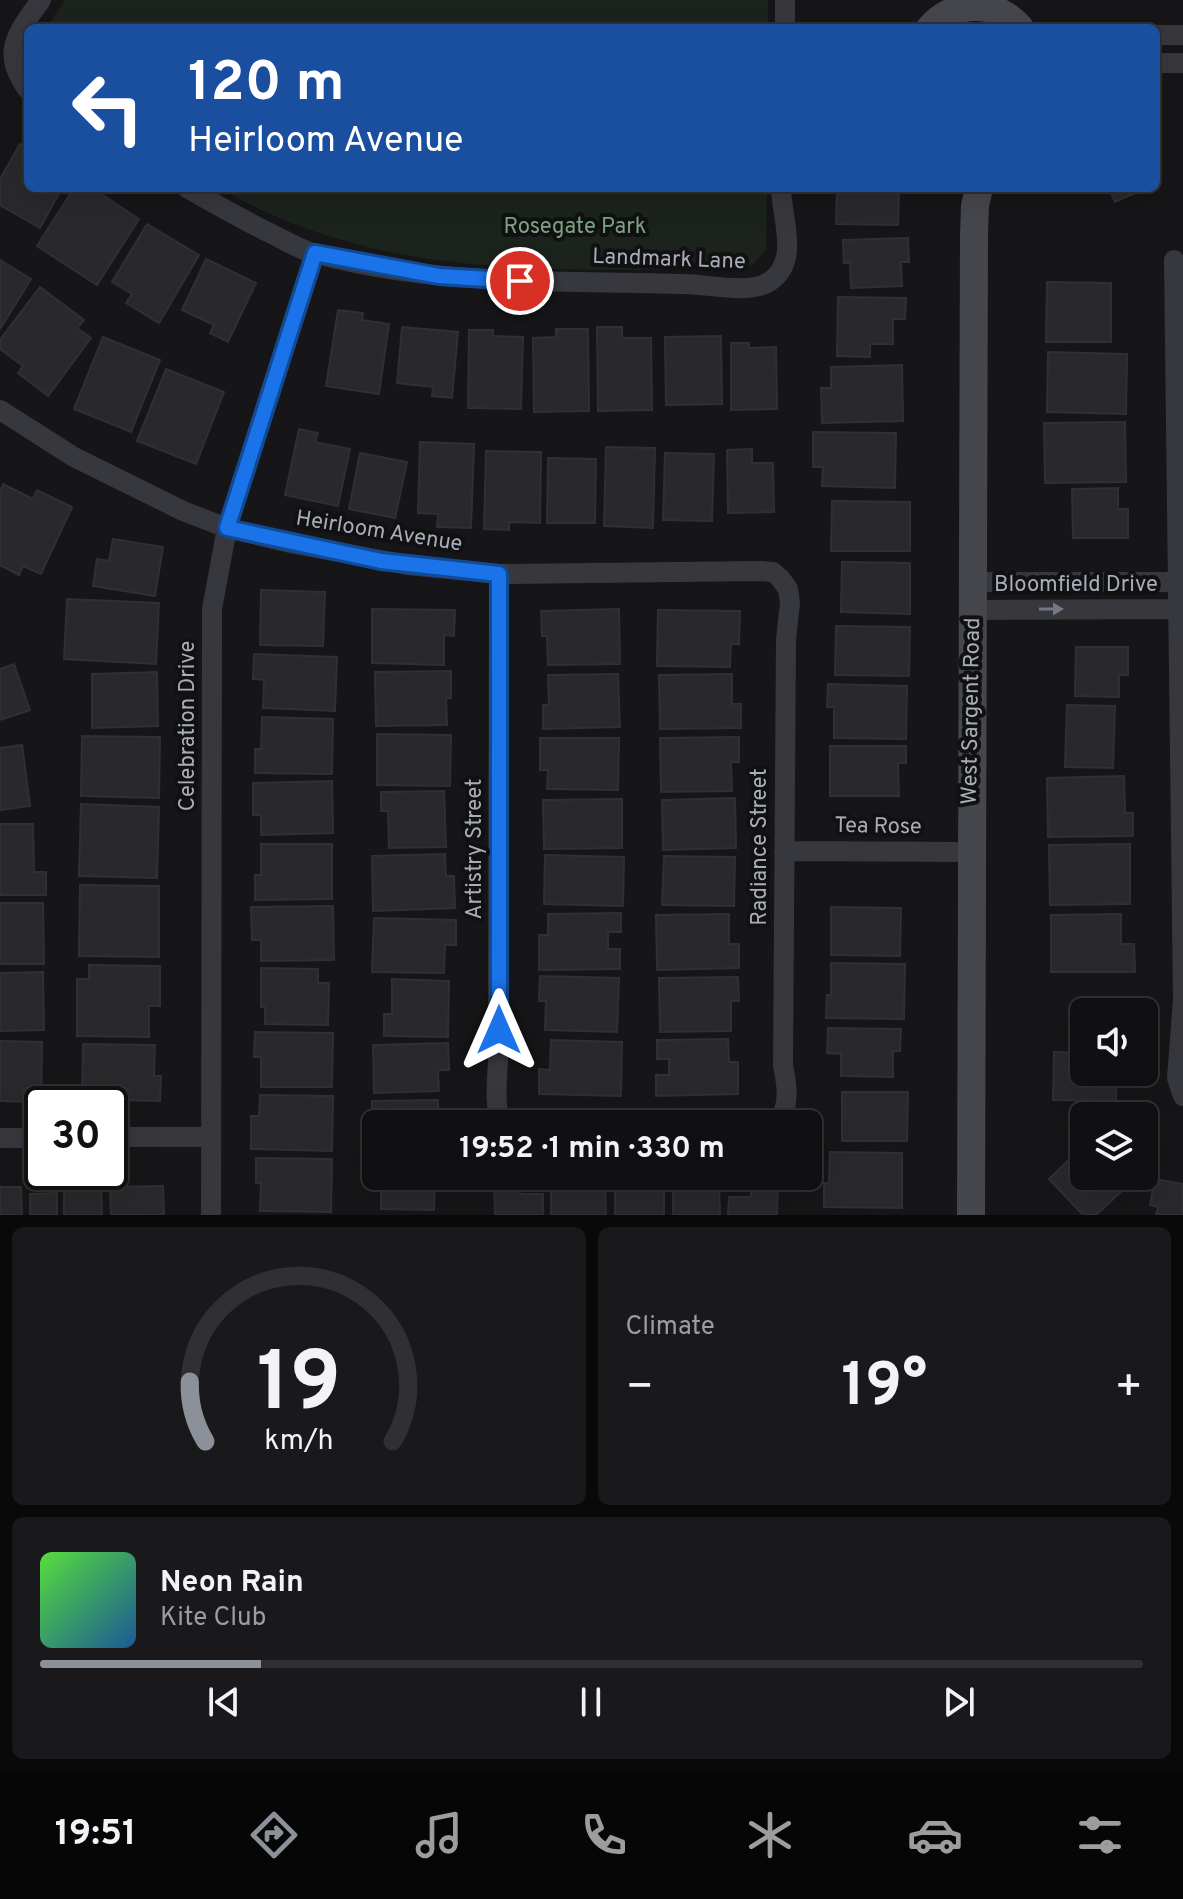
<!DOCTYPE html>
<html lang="en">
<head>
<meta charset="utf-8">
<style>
  body { margin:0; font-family:Overpass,sans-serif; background:#19191b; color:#f1f3f6; height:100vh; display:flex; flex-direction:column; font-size:30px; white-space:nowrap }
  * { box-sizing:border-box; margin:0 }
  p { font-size:26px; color:#9c9d9f }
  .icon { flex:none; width:44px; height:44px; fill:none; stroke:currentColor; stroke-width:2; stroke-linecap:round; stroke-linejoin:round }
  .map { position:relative; height:1215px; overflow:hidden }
  .details { display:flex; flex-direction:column; gap:12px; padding:12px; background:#09090a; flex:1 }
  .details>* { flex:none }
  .guide { position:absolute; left:24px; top:24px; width:1136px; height:168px; border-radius:12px; box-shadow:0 8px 32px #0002,0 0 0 2px #303032; background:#1a4fa0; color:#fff; overflow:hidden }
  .fabs { position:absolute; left:1070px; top:998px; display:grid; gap:16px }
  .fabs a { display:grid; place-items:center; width:88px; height:88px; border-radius:12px; background:#101012; box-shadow:0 8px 32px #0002,0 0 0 2px #303032; font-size:40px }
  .speed { position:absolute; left:24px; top:1086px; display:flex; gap:16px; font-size:40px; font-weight:700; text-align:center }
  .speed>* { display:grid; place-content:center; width:104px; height:104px; border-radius:50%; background:#101012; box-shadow:0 8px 32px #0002,0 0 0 2px #303032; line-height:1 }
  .speed .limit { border:4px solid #111; border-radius:12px; background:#fff; color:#111 }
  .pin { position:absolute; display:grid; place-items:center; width:68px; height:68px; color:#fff; margin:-34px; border:4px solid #fff; border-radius:50%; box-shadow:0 2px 8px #0007 }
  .me { position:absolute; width:88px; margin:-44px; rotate:0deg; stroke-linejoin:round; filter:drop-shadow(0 0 6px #0008) }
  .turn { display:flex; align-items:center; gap:28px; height:168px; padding:0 32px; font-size:36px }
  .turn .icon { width:104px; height:104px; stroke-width:2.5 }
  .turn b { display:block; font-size:56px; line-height:68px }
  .big { font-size:60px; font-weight:700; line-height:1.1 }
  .details .card { flex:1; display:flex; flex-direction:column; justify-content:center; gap:12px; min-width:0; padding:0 28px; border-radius:12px; background:#19191b }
  .details .dial { align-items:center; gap:0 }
  .dial svg { height:208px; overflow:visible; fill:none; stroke:#303032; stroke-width:7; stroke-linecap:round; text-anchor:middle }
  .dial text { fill:#f1f3f6; stroke:none }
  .song { display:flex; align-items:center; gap:24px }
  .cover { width:96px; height:96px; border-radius:12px; background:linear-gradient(135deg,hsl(110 70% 55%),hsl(210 70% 35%)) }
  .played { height:8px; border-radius:4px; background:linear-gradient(90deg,#8c9099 20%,#303032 20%) }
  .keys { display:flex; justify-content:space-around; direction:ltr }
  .heat { display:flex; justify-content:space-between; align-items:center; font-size:44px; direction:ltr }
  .details .tiles { flex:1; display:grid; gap:12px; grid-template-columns:1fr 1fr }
  .card:last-child { grid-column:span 2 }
  .trip { position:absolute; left:362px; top:1110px; width:460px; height:80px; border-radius:12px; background:#101012; box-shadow:0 8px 32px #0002,0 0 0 2px #303032; font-weight:700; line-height:80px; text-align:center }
  .tab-bar { display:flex; height:128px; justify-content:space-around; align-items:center; background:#060607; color:#9c9d9f }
  .tab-bar .icon { width:56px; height:56px }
  .tab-bar .active { color:#8c9099 }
  .tab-bar b { font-size:36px; color:#f1f3f6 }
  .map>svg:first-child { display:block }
  .green { fill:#1c231d }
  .building { fill:#29292c; stroke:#303034; stroke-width:2 }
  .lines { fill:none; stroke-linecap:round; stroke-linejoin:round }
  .street { stroke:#37383d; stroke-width:20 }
  .secondary { stroke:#45474d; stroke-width:28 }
  .oneway { fill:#757881 }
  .route-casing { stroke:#114b97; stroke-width:20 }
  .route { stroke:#1a73e8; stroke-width:14 }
  .labels { text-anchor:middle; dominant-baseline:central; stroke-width:8; stroke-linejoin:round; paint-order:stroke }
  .park-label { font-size:22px; fill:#7fa381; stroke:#111113 }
  .street-label { font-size:22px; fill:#a8adb8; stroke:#111113 }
</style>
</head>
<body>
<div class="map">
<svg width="1183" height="1215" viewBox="0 0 1183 1215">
  <rect width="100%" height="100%" fill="#161618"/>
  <path class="green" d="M65,0h703v28h-722z
    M219,188h548l-1,62 -13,14 -10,4c-184,2 -358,15 -524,-80z"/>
  <path class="building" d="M20,144l8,4v40h34l-22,40 -40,-23v-26z
    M74,188h18l47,31 -42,66 -60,-39z
    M837,188h62l-1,37 -62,-1z
    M1109,188h37l-31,14z
    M147,224l52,31 -40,68 -33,-20 6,-9 -20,-12z
    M908,238l1,24h-8l1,24 -51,2 -1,-25h-6l-1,-23z
    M206,259l50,24 -28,59 -18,-9 4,-8 -32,-15z
    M0,260l31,19 -31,50z
    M1047,282l64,1v59h-65z
    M40,287l44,33 -7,8 14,10 -43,58 -30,-23 5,-7 -23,-17v-9z
    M838,297l68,1 -1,21h-12v25h-23v13l-33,-1z
    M338,310l25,3 -1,7 27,4 -10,70 -53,-8z
    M402,327l56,5 -6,66 -20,-2 1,-9 -36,-4z
    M597,327h25v11h29l1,72 -54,1z
    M556,329h32l1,82 -55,1 -1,-74 23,-1z
    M469,330h24v6l30,1 -2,72 -53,-1z
    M721,336l1,68 -56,1 -1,-68z
    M103,337l57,23 -29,72 -57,-23z
    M731,343h18v5l27,-1 1,62 -46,1z
    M1048,352l79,2 -1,60 -79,-2z
    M902,365l1,56 -81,2 -1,-35h10v-21z
    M166,369l58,23 -28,72 -59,-23z
    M1125,422l1,60 -81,1 -1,-60z
    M299,429l19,4 -3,9 35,7 -12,57 -53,-11z
    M813,432l83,1 -1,55 -73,-2 1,-19h-10z
    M420,442l54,2 -3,84 -34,-1 1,-13 -20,-1z
    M606,447l49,1 -2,80 -49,-2z
    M752,449v14h21l1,49 -46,1 -1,-63z
    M486,451l55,1 -1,71 -31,-1v8l-25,-1z
    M360,453l47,9 -12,56 -46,-9z
    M665,453l49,1 -2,67 -49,-1z
    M548,458l48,1 -1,64h-48z
    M3,484l30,15 4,-9 35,17 -31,67 -18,-8 -4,9 -19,-10v-73z
    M1118,488v21h10v29h-55l-1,-49z
    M832,501l78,1v49h-79z
    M113,539l50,8 -8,49 -62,-10 4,-27 12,2z
    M842,562l68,1v51l-69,-2z
    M261,590l64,2 -2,54 -63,-1z
    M67,599l92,4 -3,61 -92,-5z
    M372,609l83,1 -1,26 -10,-1v30l-72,-2z
    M619,609l1,55 -72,1 -1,-29h-5l-1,-25z
    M658,610l82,1 -1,33h-8l-1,23 -73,-1z
    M836,626l74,1 -1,49 -74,-1z
    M1076,647h52v28h-9v22l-44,-1z
    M254,654l83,3 -2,54 -72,-3 1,-28 -11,-1z
    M14,664l16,46 -30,10v-51z
    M451,671v27h-5l1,27 -71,1 -1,-54z
    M157,672l1,54 -66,2v-54z
    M618,674l2,53 -77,2v-24h6l-1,-30z
    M732,674v30h9v24l-81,1 -1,-54z
    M828,684l79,2 -1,53 -72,-1v-31h-7z
    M1067,705l48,1 -2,62 -48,-1z
    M262,717l71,2 -1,55 -77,-1v-24h6z
    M377,734l74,1 -1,51 -73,-1z
    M82,736l78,1 -1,61 -78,-2z
    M739,737v25h-8l1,29 -71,1 -1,-54z
    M540,738h79l-1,52 -71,-1 1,-19h-8z
    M22,745l8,61 -30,4v-62z
    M830,746h76v17h-8l1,33h-69z
    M1124,776l1,37h8v23l-85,1 -1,-59z
    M332,781l1,52 -72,2v-20h-8v-32z
    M444,791l2,56 -57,1 -1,-37h-7v-19z
    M735,798l1,50 -73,2 -1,-50z
    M622,799v49l-78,1 -1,-49z
    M81,804l78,3 -2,71 -78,-2z
    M0,824h33l1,48h12v23h-46z
    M261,844h71v55l-77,1v-25h6z
    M1130,844v60l-80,1 -1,-60z
    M445,854l1,22h8l1,32 -82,3 -1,-55z
    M545,855l79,2 -1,49 -79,-2z
    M664,856l71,1 -1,49 -72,-1z
    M80,885l79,1v71l-80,-1z
    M0,903h43l1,61h-44z
    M333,906l1,54 -73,1v-21h-9l-1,-33z
    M831,907l70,1 -1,48 -69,-1z
    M621,913v19h-13v17h12v20l-81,1v-35h9v-21z
    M729,914v30h10v24l-82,2 -1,-55z
    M1121,914v30h13l1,28h-84v-57z
    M374,918l82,2v25h-11l-1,28 -72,-1z
    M831,963l74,1 -1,55 -78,-1 1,-23h4z
    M89,965l71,1v40h-11v31l-72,-1v-57h12z
    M261,968l57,1v14h11l-1,42 -63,-1v-17h-4z
    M43,972l1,58 -44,1v-58z
    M540,976l79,2 -2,54 -72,-2 1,-29h-7z
    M738,977l1,24h-8v30l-71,1 -1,-54z
    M392,979l57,2 -1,56 -64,-1v-22h8z
    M828,1028l73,1 -1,22h-7v26l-52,-1v-22l-14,-1z
    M255,1032l78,1 -1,54h-71v-30h-7z
    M728,1039l1,23h9v32l-82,2v-21h13v-16h-12v-19z
    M551,1040l71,2 -1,54 -82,-2v-25l11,1z
    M0,1041l42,1 -1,60 -41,-1z
    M448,1043l1,27h-11l1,21 -65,2 -1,-48z
    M83,1044l72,1 -1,31h7l-1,25 -78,-2z
    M1054,1052l30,1v19h33l-1,29 -63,-1z
    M842,1092h66l-1,49h-65z
    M260,1095l73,1 -1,55 -81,-2v-33h8z
    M438,1100l1,24h-63v27h-4v-50z
    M1084,1145v31h54l-42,39h-13l-34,-36z
    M830,1152l72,1v55l-78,-1v-24h5z
    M256,1158l76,1 -1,53 -71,-1 1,-28h-5z
    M381,1176h54l-1,34 -53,-1z
    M664,1179v36h-49v-35z
    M1155,1179l28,5v31h-27l2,-8 -8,-2z
    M64,1182h37l1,33h-38z
    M719,1182l1,33h-47v-32z
    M494,1183h26v11h23v21h-48z
    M605,1183l1,32h-55v-31z
    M751,1183l27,1 -1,31h-49l1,-18h22z
    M163,1186l1,29h-53l-1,-28z
    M0,1187h21l1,28h-22z
    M57,1193v22h-27v-21z"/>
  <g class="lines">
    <path class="street" d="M785,0v28
      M1156,35h27
      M1156,63h27
      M28,90c-28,-37 -11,-57 13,-90
      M187,188c28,16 56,32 85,46 12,6 25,14 38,18 122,35 249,28 373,32 23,0 64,10 84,-1 35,-19 14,-66 14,-95
      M1174,260l9,740 -6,78 6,18
      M0,410l74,47 109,54 44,17 68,16 113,21 91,9 261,-3 13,1 7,6 8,11 2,14 -4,36 -3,426c4,20 8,42 -7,59
      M499,574l-1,487c-1,21 -4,42 3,63
      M973,582h205
      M973,610l205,-1
      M784,851l187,1
      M110,1137h101
      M0,1138h42
      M211,1215l1,-606 15,-81 88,-275"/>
    <path class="secondary" d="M930,28c24,-28 67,-28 90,0
      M971,1215l3,-981 1,-28 4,-18"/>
  </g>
  <defs><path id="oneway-solid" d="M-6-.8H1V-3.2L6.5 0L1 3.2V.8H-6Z" transform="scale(2)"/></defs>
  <use class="oneway" href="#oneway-solid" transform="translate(1051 609)"/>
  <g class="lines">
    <g class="route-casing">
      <path id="route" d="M499,1030v-456l-118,-13 -154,-33 88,-275 124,23 81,5"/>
    </g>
    <use href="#route" class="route"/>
  </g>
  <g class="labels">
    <g class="park-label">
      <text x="575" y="227">Rosegate Park</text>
    </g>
    <g class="street-label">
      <text transform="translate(669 260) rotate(2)">Landmark Lane</text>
      <text transform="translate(379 532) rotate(9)">Heirloom Avenue</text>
      <text x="1076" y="585">Bloomfield Drive</text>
      <text transform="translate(972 711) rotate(-89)">West Sargent Road</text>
      <text transform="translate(188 726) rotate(-90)">Celebration Drive</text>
      <text transform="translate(878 827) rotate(1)">Tea Rose</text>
      <text transform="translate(760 847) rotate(-90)">Radiance Street</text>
      <text transform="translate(475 849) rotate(-90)">Artistry Street</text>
    </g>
  </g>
</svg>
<div class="fabs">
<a><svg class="icon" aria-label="sound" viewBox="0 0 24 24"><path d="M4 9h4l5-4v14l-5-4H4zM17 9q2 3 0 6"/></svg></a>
<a><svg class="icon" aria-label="layers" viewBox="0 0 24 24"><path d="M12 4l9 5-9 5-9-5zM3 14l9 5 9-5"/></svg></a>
</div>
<div class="speed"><div class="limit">30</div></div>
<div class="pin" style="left:520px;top:281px;background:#d93025"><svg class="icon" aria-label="arrive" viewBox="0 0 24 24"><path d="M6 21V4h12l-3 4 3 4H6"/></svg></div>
<svg class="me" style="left:499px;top:1030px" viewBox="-20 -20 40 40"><path d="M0-17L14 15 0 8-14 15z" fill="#1a73e8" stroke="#fff" stroke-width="4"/></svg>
<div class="trip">19:52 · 1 min · 330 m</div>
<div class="guide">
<div class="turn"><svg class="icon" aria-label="left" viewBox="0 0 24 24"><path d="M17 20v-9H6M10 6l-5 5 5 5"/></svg><div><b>120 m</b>Heirloom Avenue</div></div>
</div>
</div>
<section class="details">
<div class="tiles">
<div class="card dial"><svg viewBox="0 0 100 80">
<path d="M14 69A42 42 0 1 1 86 69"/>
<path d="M14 69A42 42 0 0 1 8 46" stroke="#8c9099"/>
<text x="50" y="56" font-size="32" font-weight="700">19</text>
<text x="50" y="72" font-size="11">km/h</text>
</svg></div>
<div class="card"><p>Climate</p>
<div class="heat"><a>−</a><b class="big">19°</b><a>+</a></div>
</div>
<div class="card">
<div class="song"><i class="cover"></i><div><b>Neon Rain</b><p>Kite Club</p></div></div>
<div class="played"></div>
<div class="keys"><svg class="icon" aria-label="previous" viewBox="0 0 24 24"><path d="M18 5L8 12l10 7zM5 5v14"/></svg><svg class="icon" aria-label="pause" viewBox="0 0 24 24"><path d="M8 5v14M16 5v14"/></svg><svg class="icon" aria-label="next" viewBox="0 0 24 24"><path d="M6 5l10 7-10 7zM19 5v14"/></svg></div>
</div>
</div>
</section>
<nav class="tab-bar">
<b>19:51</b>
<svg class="icon active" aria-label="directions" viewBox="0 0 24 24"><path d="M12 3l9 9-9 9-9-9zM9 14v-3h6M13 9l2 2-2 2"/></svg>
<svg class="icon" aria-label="music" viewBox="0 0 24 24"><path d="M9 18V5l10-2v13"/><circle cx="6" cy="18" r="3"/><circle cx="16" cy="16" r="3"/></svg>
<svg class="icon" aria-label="phone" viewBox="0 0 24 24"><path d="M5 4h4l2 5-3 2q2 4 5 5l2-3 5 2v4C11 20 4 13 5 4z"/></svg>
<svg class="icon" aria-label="climate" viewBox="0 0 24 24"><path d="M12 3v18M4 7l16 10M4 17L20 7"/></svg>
<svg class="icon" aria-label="car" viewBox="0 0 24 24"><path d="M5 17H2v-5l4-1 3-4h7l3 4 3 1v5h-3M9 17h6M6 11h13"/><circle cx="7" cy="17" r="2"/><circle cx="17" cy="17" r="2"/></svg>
<svg class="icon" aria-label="filters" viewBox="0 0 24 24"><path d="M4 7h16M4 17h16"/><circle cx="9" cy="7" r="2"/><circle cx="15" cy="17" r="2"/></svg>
</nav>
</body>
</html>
